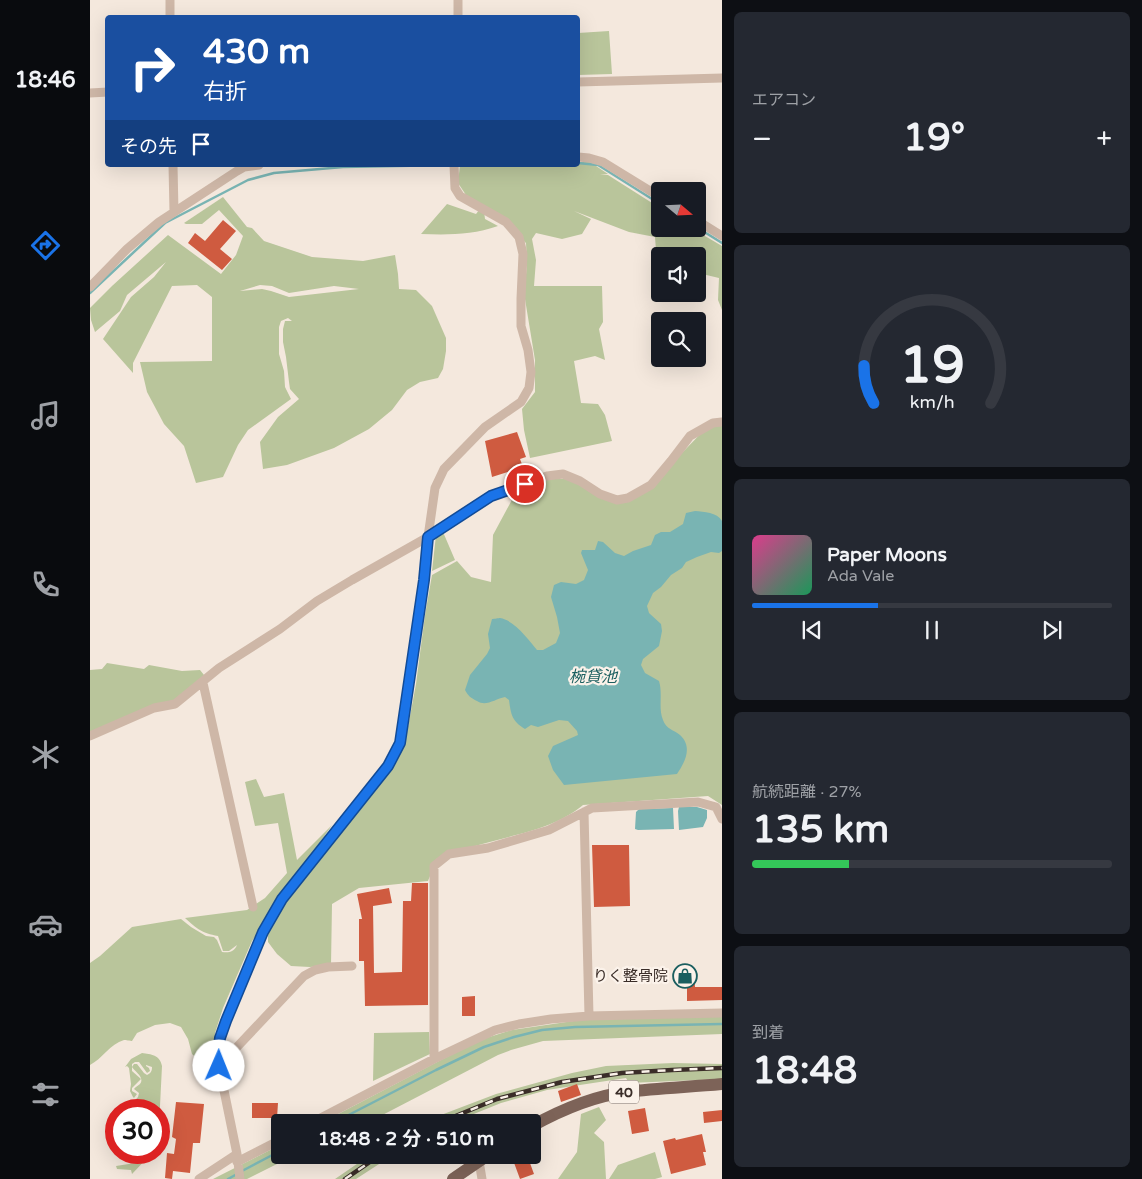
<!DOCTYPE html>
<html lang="ja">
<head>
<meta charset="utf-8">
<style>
  body { margin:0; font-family:"Varela Round","Noto Sans JP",sans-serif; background:#242831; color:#f1f3f6; height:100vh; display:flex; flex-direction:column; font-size:19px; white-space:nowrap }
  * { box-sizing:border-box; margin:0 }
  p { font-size:16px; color:#9ea1a6 }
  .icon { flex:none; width:28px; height:28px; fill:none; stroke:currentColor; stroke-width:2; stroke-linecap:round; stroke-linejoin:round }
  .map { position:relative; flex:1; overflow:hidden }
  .sheet { display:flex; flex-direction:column; gap:12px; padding:12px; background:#0d0f14; width:420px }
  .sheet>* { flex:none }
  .guide { position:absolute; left:15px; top:15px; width:475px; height:152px; border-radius:5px; box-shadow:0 5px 20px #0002; background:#1a4fa0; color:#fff; overflow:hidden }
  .needle { width:32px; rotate:109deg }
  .tools { position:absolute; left:561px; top:182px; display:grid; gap:10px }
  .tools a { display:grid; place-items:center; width:55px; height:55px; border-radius:5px; background:#171b24; box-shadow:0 5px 20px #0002; font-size:25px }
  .speed { position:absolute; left:15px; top:1099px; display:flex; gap:10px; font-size:25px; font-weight:700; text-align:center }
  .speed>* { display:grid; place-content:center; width:65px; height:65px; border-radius:50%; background:#171b24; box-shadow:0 5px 20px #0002; line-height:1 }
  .speed .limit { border:8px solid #d22; background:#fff; color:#111 }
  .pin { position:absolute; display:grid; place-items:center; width:42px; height:42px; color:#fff; margin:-21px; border:2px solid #fff; border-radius:50%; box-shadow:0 1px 5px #0007 }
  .me { position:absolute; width:55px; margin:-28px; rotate:1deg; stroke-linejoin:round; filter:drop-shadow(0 0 4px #0008) }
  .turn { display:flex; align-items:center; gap:18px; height:105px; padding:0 15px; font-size:22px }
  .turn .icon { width:65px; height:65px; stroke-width:2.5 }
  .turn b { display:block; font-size:35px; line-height:42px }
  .then { display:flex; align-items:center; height:48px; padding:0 15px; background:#0003; gap:10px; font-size:19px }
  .big { font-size:38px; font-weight:700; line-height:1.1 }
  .sheet .widget { flex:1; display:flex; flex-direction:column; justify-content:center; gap:8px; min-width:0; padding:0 18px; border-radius:8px; background:#242831 }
  .sheet .dial { align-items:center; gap:0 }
  .dial svg { height:130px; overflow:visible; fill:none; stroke:#363941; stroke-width:7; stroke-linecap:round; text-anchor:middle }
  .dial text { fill:#f1f3f6; stroke:none }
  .song { display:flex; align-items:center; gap:15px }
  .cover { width:60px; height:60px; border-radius:8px; background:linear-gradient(135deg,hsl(330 70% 55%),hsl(150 70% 35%)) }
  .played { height:5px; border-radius:2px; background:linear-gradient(90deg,#1a73e8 35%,#363941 35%) }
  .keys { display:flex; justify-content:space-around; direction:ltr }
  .heat { display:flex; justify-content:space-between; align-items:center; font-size:28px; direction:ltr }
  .charge { height:8px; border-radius:4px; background:linear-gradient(90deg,#34c759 27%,#363941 0) }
  .trip { position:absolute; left:181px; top:1114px; width:270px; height:50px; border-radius:5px; background:#171b24; box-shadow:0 5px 20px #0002; font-weight:700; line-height:50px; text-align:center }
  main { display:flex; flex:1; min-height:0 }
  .tab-bar { display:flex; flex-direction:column; width:90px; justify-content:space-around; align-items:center; background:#090b0e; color:#9ea1a6 }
  .tab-bar .icon { width:35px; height:35px }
  .tab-bar .selected { color:#1a73e8 }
  .tab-bar b { font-size:22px; color:#f1f3f6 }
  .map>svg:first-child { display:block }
  .green { fill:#b9c59b; fill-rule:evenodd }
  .water { fill:#79b4b3 }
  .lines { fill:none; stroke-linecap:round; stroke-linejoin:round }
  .stream { stroke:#79b4b3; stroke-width:2.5 }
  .building { fill:#cf5b40 }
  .minor { stroke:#ceb7a7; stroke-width:9 }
  .primary { stroke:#7d6358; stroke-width:12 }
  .rail-casing { stroke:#3a2d28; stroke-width:4.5 }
  .rail { stroke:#fbf2ea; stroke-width:2.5; stroke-dasharray:8; stroke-linecap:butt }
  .route-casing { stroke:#114b97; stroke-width:12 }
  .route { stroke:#1a73e8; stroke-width:9 }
  .labels { text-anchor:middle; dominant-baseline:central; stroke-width:4.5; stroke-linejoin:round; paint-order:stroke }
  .shield { fill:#fbf2ea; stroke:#746862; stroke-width:1 }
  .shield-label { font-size:14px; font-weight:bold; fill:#3a2d28 }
  .poi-label { font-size:15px; fill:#3a2d28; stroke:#fbf2ea; text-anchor:end }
  .water-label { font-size:16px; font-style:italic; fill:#1a5e5f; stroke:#fbf2ea }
</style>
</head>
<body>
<main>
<nav class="tab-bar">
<b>18:46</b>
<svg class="icon selected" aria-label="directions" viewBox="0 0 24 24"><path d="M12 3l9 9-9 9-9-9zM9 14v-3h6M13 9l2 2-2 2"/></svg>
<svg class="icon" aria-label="music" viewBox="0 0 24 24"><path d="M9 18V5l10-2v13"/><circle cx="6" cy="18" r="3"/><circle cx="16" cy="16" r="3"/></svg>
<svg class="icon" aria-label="phone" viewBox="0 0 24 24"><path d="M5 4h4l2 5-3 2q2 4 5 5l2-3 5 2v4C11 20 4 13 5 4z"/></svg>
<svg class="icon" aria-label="climate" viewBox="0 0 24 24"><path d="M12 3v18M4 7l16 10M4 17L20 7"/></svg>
<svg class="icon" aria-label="car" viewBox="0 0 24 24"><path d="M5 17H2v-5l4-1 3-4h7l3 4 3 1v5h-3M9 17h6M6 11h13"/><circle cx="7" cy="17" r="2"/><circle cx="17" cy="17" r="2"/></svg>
<svg class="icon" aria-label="filters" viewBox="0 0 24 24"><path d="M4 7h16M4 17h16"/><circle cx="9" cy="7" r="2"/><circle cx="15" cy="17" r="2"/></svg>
</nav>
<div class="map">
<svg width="632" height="1179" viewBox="0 0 632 1179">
  <rect width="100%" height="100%" fill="#f4e8dd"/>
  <path class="green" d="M519,31l3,43 -34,1v-42z
    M488,162h12l18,12 -8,1h8l52,33v21h33l29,17v64l-4,-10 1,-22 -21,-5v-17h-38v8h-3l-2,-27 -26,-5 -55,-21 17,8 -9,15 -20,5 -26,-6 -4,6 4,21 -2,26h68l1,36 -4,7 6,31 -10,-4 -21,5 7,42 17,1 7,11 7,26 -82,17 -6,-28 -2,-21 13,-17v-32l-11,-67 3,-28 -1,-22 -11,-10 -31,-22 1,8 13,7c-26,9 -50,9 -77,8l26,-30 29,10 7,-9 -15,-7 -10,-15 2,-18h118z
    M133,197l24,30 5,1 12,13 48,16 51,4 32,-6 3,19 1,15 17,1 16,16 14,32v13l-3,18 -5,9 -18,4 -13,8 -15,20 -23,19 -35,19 -47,17 -24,4 -3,-27 18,-25 21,-18 -9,-10 -1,-7 -3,-25 -3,-15v-13l2,-8h7l-4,-3 -7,3 -2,6v27l5,17 1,16 6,12 -43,31 -10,15 -15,32 -27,6 -12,-37 -20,-22 -17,-32 -7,-30 72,-1v-64l-15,-12 -25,1 -39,77v10l-30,-34 28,-42 23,-20 12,-15 -39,33 -7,16 -25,21 -4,-12 -1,-12 22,-22 56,-51 53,39 15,-19 7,-19 -24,-26 -17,14h-16l-2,-1zM170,285l12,1 17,7 45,-7 25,3 -70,8 -18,-6 -9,-2 -22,2z
    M632,423v382l-14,-9 -125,9c-31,26 -74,30 -111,42 -14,4 -26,13 -38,19l-6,15 -69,7 -27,16 -1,61 -21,2 -19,-1 -14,-12 -9,-12v-12l22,-35 92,-113 23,-39 11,-59 9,-69 7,-40 25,-14 14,16 20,5 2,-47 21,-39 28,-18 24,1 51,21 34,-15 58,-60z
    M353,532l12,28 -23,11 4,-36z
    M17,663l37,6 5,-4 33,6 18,-1 4,5 -18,22 -96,37v-64l12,-1z
    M166,779l8,18 20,-4 13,67 35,-35 -80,116 -29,67 -8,25v26l-16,1 -7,-6 -4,-15 -7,-12 -11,-4 -15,2 -18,8 -5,8c-1,0 -7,-1 -8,-1 -14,4 -22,19 -34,25v-102l10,-7 32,-29 49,-8 10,8 15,9 8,1 3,3 5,12c7,1 12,0 15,-7l-8,6h-6l-5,-15c-16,-3 -21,-7 -33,-18l62,-8 18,-12 22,-25 -9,-50 -23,3 -10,-44z
    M632,1016v18l-179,7 -32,9 -13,5 -129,67h-46l118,-62 42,-21 29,-9 75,-11z
    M339,1032l1,22 -57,27 1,-48z
    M52,1053c9,1 18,2 20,13l-3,60v-16h-33l12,-13 1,-4 -5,-4c1,-2 4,-3 6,-5 5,-7 -5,-12 -8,-17l2,-3h3l7,9 3,2c4,-2 5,-4 5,-8l-6,-2v1l3,2 1,3 -3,2 -8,-11h-4l-3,2v7l9,8 -9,9v3l5,3 -3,4 -1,-1 -3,-6 1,-7 -2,-16 -2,-2 -2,1 6,-8z
    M583,1063l49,1v15l-93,4 -3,-5 -79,12 -46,13 -47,19h-28l15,-7 55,-21 76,-21 34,-7z
    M509,1107l7,13 -12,13 10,9 2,37h-48l19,-27 4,-38z
    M190,1145v10h15l-48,24h-34z
    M565,1152l7,25 -7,2h-46l9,-14z
    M45,1153h17l-20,21 -1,-4 -14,-1 -1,-3 19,-3z
    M280,1155h23l-37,24h-21z"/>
  <path class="water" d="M605,511c9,1 22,1 27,10v30l-3,2 -8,-1 -14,5 -11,5 -4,6 -11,7 -10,12 -8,6 -6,13 2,7 12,11 1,7 -3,15 -16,13 -2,6 4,8 14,8c4,13 -1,27 4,39 3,9 11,10 17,15 13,12 5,27 -3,39l-113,11 -11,-15 -5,-14 5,-10 25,-11 -1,-4 -9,-10 -9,-1 -21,7 -7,-2 -6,4c-13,-8 -14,-14 -16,-29l-4,-3c-10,2 -19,10 -28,4 -6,-3 -9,-5 -12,-11l5,-15 17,-21 3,-6 -2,-14 4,-15c2,0 7,-1 8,-1 14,2 29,22 37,32h6l13,-7 4,-10 -3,-16 -6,-20 3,-12 7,-3 15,2 8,-4 4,-10 -7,-17 1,-3h13l3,-9 5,1 12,11 9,3 9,-5 18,-6 4,-10 6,-3h9l13,-8 3,-11z
    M589,807h18l10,3v8l-4,9 -24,3 -1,-19z
    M583,808l1,21 -36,1 -3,-1 1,-17 3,-3z"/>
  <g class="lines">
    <path class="stream" d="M488,163l20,2 62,39
      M367,165h26
      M608,228l24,15
      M0,293l75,-70 83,-43 26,-7 69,-6 108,-2
      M245,1122l101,-52 48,-23 30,-10 28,-7 33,-3 147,-3
      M152,1171l38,-20
      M138,1179l9,-5"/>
  </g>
  <path class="building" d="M133,220l13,11 -16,18 12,10 -10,11 -34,-27 7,-10 10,8z
    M427,432l9,25 -6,2 3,8 -31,10 -7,-36z
    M502,845h37l1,61 -36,1z
    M322,883h16v122l-63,1 -1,-45h-5v-42h3l-5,-25 32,-6 3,15 -19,3 1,67 28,-1 1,-71h8z
    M586,967h18l1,20h27v13l-35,1v-17h-11z
    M385,996v20h-13v-19z
    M487,1084l4,11 -20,7 -3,-11z
    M86,1102l28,2 -4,39h-7l-3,30 -17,-2 -1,8 -7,-1 2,-25 7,1 2,-15 -4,-2z
    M162,1103h26l-1,15h-25z
    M555,1108l4,23 -17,3 -4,-23z
    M632,1110v11l-18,2 -1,-11z
    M612,1134l4,18h-3l3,13 -35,9 -8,-33 12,-3 1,2z
    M437,1155l7,19 -14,5 -7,-19z"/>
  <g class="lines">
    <path class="minor" d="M80,0v18
      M368,0v18
      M488,82l144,-4
      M0,93l18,-1
      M488,157l11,1 14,4 57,35
      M83,165l1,47
      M608,221l24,15
      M0,287l37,-38 32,-27 78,-51 7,-4 15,-2
      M113,683l50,224
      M0,736l64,-28 21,-4 44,-36 61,-39 37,-28 35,-21 76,-43 63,-42 56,-19 16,-2 17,7 20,13 17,6 11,-2 23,-13 20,-24 19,-25 23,-13 9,-1
      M494,812l5,204
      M344,1059v-193l15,-12 39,-6 61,-18 43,-22 106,-6 18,5 6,12
      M129,1066l85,-90 11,-6 13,-3 24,-1
      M223,1122l121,-63 61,-29 24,-6 32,-5 38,-3 133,-3
      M389,1161l3,18
      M147,1162l43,-22
      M109,1179l38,-25
      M150,1179l-3,-25 -18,-88 -1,-13 2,-15 6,-17 37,-88 19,-34 106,-133 12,-23 24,-163 4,-43 7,-49 9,-19 41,-42 36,-25 8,-14 2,-16 -3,-22 -7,-24v-27l2,-45 -4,-17 -13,-15 -46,-26 -5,-8 -1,-23"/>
    <path class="primary" d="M442,1126c29,-16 62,-30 94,-34 32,-4 64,-5 96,-8
      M363,1179l35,-24"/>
    <g class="rail-casing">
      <path id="rail" d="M351,1122l56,-23 65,-17 60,-9 50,-3 50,-2
        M255,1179l35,-24"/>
    </g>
    <use href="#rail" class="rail"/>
  </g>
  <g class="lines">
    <g class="route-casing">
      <path id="route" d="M129,1066l-1,-13 2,-15 6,-17 37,-89 19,-33 106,-133 12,-23 24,-163 4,-43 63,-41 34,-12"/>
    </g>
    <use href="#route" class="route"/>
  </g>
  <defs>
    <g id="shop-ring" transform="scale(1.25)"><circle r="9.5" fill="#fbf2ea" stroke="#1a5e5f" stroke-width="1.5"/><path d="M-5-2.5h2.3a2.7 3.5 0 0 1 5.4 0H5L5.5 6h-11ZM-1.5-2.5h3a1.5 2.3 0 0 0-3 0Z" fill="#1a5e5f"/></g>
  </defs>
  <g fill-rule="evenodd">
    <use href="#shop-ring" x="595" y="976"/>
  </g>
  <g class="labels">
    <rect class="shield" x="519" y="1080.5" width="30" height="23" rx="4"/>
    <g class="shield-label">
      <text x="534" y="1092">40</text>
    </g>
    <g class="poi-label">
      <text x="578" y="976">りく整骨院</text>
    </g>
    <g class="water-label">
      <text x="503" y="677">椀貸池</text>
    </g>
  </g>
</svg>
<div class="tools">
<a><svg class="needle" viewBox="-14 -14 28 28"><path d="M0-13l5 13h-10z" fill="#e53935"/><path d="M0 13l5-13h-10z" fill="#9ea1a6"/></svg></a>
<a><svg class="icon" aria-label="sound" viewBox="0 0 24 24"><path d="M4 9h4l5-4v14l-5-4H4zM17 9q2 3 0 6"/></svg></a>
<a><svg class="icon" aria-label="search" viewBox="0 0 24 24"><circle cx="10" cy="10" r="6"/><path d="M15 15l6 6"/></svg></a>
</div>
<div class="speed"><div class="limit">30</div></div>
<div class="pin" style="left:435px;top:484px;background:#d93025"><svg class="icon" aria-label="arrive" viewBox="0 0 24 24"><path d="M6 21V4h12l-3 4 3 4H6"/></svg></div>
<svg class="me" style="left:129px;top:1066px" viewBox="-20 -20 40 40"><circle r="19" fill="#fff"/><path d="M0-13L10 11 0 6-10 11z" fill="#1a73e8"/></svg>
<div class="trip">18:48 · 2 分 · 510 m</div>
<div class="guide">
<div class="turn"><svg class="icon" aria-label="right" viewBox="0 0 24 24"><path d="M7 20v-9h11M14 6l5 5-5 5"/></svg><div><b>430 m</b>右折</div></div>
<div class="then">その先<svg class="icon" aria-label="arrive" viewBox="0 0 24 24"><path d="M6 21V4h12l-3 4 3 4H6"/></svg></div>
</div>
</div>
<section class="sheet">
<div class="widget"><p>エアコン</p>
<div class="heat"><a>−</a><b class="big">19°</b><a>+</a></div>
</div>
<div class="widget dial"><svg viewBox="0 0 100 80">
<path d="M14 69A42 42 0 1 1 86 69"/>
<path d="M14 69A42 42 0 0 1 8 46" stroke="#1a73e8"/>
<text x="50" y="56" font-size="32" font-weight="700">19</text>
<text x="50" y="72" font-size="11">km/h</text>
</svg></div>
<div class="widget">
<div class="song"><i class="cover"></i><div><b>Paper Moons</b><p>Ada Vale</p></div></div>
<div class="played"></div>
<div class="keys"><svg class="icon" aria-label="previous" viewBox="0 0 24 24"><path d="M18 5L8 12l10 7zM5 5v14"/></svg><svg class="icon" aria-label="pause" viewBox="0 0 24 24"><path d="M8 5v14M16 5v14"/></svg><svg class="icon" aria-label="next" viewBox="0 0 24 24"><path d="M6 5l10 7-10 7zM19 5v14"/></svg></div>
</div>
<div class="widget"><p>航続距離 · 27%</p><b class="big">135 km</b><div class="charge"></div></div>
<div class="widget"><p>到着</p><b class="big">18:48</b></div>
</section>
</main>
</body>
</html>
